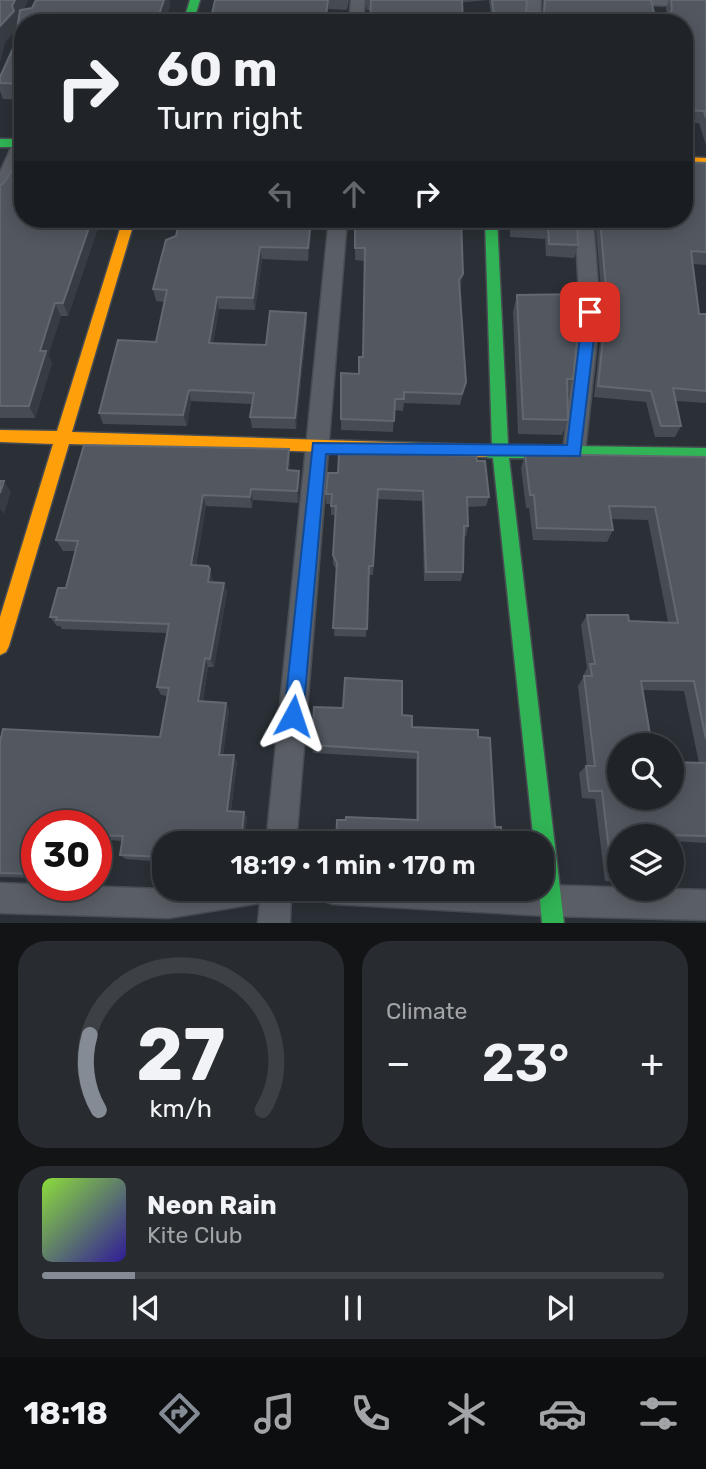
<!DOCTYPE html>
<html lang="en">
<head>
<meta charset="utf-8">
<style>
  body { margin:0; font-family:Rubik,sans-serif; background:#282c30; color:#f1f3f6; height:100vh; display:flex; flex-direction:column; font-size:26px; white-space:nowrap }
  * { box-sizing:border-box; margin:0 }
  p { font-size:23px; color:#a2a4a8 }
  .icon { flex:none; width:38px; height:38px; fill:none; stroke:currentColor; stroke-width:2; stroke-linecap:round; stroke-linejoin:round }
  .map { position:relative; height:923px; overflow:hidden }
  .drawer { display:flex; flex-direction:column; gap:18px; padding:18px; background:#121416; flex:1 }
  .drawer>* { flex:none }
  .hud { position:absolute; left:14px; top:14px; width:679px; height:214px; border-radius:28px; box-shadow:0 4px 18px #0003,0 0 0 2px #3d4145; background:#202428; color:#f1f3f6; overflow:hidden }
  .buttons { position:absolute; left:607px; top:733px; display:grid; gap:14px }
  .buttons a { display:grid; place-items:center; width:77px; height:77px; border-radius:50%; background:#202428; box-shadow:0 4px 18px #0003,0 0 0 2px #3d4145; font-size:35px }
  .speed { position:absolute; left:21px; top:810px; display:flex; gap:14px; font-size:35px; font-weight:700; text-align:center }
  .speed>* { display:grid; place-content:center; width:91px; height:91px; border-radius:50%; background:#202428; box-shadow:0 4px 18px #0003,0 0 0 2px #3d4145; line-height:1 }
  .speed .limit { border:10px solid #d22; background:#fff; color:#111 }
  .pin { position:absolute; display:grid; place-items:center; width:60px; height:60px; color:#fff; margin:-30px; border-radius:14px; box-shadow:0 4px 10px #0006 }
  .me { position:absolute; width:77px; margin:-38px; rotate:5deg; stroke-linejoin:round; filter:drop-shadow(0 0 5px #0008) }
  .turn { display:flex; align-items:center; gap:24px; height:147px; padding:0 28px; font-size:32px }
  .turn .icon { width:91px; height:91px; stroke-width:2.5 }
  .turn b { display:block; font-size:49px; line-height:60px }
  .lanes { display:flex; align-items:center; height:66px; padding:0 28px; background:#0003; justify-content:center; gap:35px; direction:ltr }
  .lanes .off { opacity:.35 }
  .big { font-size:52px; font-weight:600; line-height:1.1 }
  .drawer .tile { flex:1; display:flex; flex-direction:column; justify-content:center; gap:10px; min-width:0; padding:0 24px; border-radius:28px; background:#282c30 }
  .drawer .dial { align-items:center; gap:0 }
  .dial svg { height:182px; overflow:visible; fill:none; stroke:#3d4145; stroke-width:7; stroke-linecap:round; text-anchor:middle }
  .dial text { fill:#f1f3f6; stroke:none }
  .song { display:flex; align-items:center; gap:21px }
  .cover { width:84px; height:84px; border-radius:10px; background:linear-gradient(135deg,hsl(90 70% 55%),hsl(250 70% 35%)) }
  .played { height:7px; border-radius:4px; background:linear-gradient(90deg,#848b94 15%,#3d4145 15%) }
  .keys { display:flex; justify-content:space-around; direction:ltr }
  .heat { display:flex; justify-content:space-between; align-items:center; font-size:38px; direction:ltr }
  .drawer .tiles { flex:1; display:grid; gap:18px; grid-template-columns:1fr 1fr }
  .tile:last-child { grid-column:span 2 }
  .trip { position:absolute; left:152px; top:831px; width:402px; height:70px; border-radius:28px; background:#202428; box-shadow:0 4px 18px #0003,0 0 0 2px #3d4145; font-weight:600; line-height:70px; text-align:center }
  .dock { display:flex; height:112px; justify-content:space-around; align-items:center; background:#0d0e10; color:#a2a4a8 }
  .dock .icon { width:49px; height:49px }
  .dock .on { color:#848b94 }
  .dock b { font-size:32px; color:#f1f3f6 }
  .map>svg:first-child { display:block }
  .lines { fill:none; stroke-linecap:round; stroke-linejoin:round }
  .street-casing { stroke:#484c53; stroke-width:3 }
  .fast-casing { stroke:#484c53; stroke-width:3 }
  .slow-casing { stroke:#484c53; stroke-width:3 }
  .street { fill:#5a5e65; fill-rule:evenodd }
  .fast { fill:#30b455; fill-rule:evenodd }
  .slow { fill:#ff9f0a; fill-rule:evenodd }
  .wall { fill:#474c54; fill-rule:evenodd }
  .shaded-wall { fill:#373c43 }
  .building { fill:#535860; stroke:#626870; stroke-width:2 }
  .route { fill:#1a73e8; stroke:#114b97; stroke-width:2 }
</style>
</head>
<body>
<div class="map">
<svg width="706" height="923" viewBox="0 0 706 923">
  <rect width="100%" height="100%" fill="#2a3036"/>
  <g class="lines">
    <g class="street-casing">
      <path id="street" d="M351,0h14l-2,23h-14z
        M527,0h14l-1,23h-14z
        M611,0h95v7l-88,-3z
        M23,138c0,17 -4,55 -23,60v-26l15,-33z
        M329,219h18l-51,625h-30z
        M575,219h18l7,93 -15,140 -3,7 -8,2 -8,-2 -3,-7 17,-140z
        M0,883l164,6h127l-1,34h-32l2,-20 -91,15 -169,-5z
        M542,885l164,5v30l-156,-4 -217,-12 -11,-4 -4,-11h224z"/>
    </g>
    <g class="fast-casing">
      <path id="fast" d="M190,0h10l-7,23h-10z
        M0,139h23v8h-23z
        M485,219h12l11,226 198,3v12l-197,-2 55,465h-22l-3,-34h3v-45h-8l-41,-386 -16,-2 -2,-5 2,-5 15,-1z"/>
    </g>
    <g class="slow-casing">
      <path id="slow" d="M684,157l22,1v8l-22,-1z
        M123,219h12l-63,213 411,13 6,1 2,5 -2,5 -6,1 -414,-13 -60,202 -3,6 -6,3v-38l53,-173 -53,-2v-12l57,1z"/>
    </g>
    <use href="#street" class="street"/>
    <use href="#fast" class="fast"/>
    <use href="#slow" class="slow"/>
  </g>
  <path class="wall" d="M0,0h28l-4,9 8,-1 4,-8h133l1,6 -6,17h-141v77l-20,-1 -3,-8v-14l15,-33 2,-15 -12,13 -5,19z
    M215,0h134l-2,10 -18,-1z
    M365,0h162l-1,12 16,1 1,-13h108l3,13h13l-1,-4 3,-9h37v145l-7,-22h-15v-100h-192l-3,-23 -118,10h-4z
    M684,162l22,1v102l-13,-1 6,50h7v89l-30,-2 5,25 -6,11h-20l-9,-35 -52,-5 9,-85 -8,-93h89z
    M0,185l23,34h78l-33,97h-7l-13,39 4,8 -17,55h-35z
    M180,219h148l-2,4h-14l-4,38 -46,-2 -7,51 -36,-1 -6,34 53,2 40,-32 1,11 -11,105 -44,-1 -2,-11 2,-13 -61,-3 -4,25 -84,-2 -4,-11 57,-71 9,-40 -9,-1 -3,-12 23,-53z
    M348,219h113l2,55 -2,12 -1,3 6,93 -6,23 -56,-2 -1,8 -9,-1 -1,22 -52,-2v-57l18,1 4,-17 2,-96 -10,-1v-36h-6z
    M510,219h67l1,26 -4,13 -28,-2 -1,-17 -35,-2z
    M517,295l56,84 -5,15v26l-6,15 -44,-1 -5,-122z
    M289,449l1,12 -1,9 10,1 1,11 -2,21 -45,-3 -1,8 -46,-2 -10,60 17,14v2l11,1 3,10 -13,74h-6l-5,35 23,1 3,7 -6,45 14,7 -6,49 16,6 -3,27h-80v18l-38,-3 -6,-4 2,-14 -26,-2v-13h-59v52l-37,-1v-135l160,-5 7,-41 -6,-1 -4,-8 10,-54 -105,-4 -2,-3h-3l-7,-9 16,-29 10,-37h-13l-7,-11z
    M525,454l181,3v386l-34,-2v-5h-52v46l-15,-1 -10,-82 -13,-1 -3,-25 7,-7h1l-9,-80 6,-10v-2l3,-6 -6,-43 6,-10 42,6 39,1 -20,-102 -37,-1 2,11 -6,12 -74,-2 -4,-32h-3l-5,-40zM643,690l41,1 15,72 -79,35z
    M477,461l12,36 -3,9 -19,1 1,19 -2,10h-2l-1,36 -2,9h-37l-2,-80 -45,-2 -4,76h-4l-3,62 -32,-1 3,-65 -4,-7v-9l2,-40h-4v-11h-5v-10l12,-21z
    M402,715l10,12 66,10 17,90 -79,-7v-61l-103,-6 -1,-8z"/>
  <path class="shaded-wall" d="M15,0h13l-10,22 1,5 -14,15 -5,19v-35z
    M164,0h5l1,6 -6,17h-8z
    M329,0l-2,23h-2z
    M92,219h9l-33,97 -5,-13z
    M311,219h1v4l-4,38v-13z
    M260,247l2,12 -7,51 -2,-12z
    M463,274l-2,12 -3,6 1,-12z
    M217,297l2,12 -8,45 -2,-11z
    M55,303l6,13 -13,39 4,8 -17,55 -6,-12 11,-55z
    M306,313l1,11 -11,105 -1,-11z
    M189,390l2,11 -4,25 -4,-11z
    M289,449l1,12 -2,21 -1,-12z
    M299,471l1,11 -2,21 -1,-12z
    M4,481l7,11 -7,22 -4,-5v-16z
    M251,489l2,11 -1,8 -2,-11z
    M203,495l3,11 -12,70 -3,-11z
    M210,569l3,11 -1,12 -4,-10z
    M224,583l3,10 -13,74 -4,-8z
    M205,658l3,9 -6,42 -4,-8z
    M226,703l3,7 -7,52 -3,-7z
    M234,755l3,7 -7,55 -3,-6z
    M244,812l3,5 -3,27h-3z"/>
  <path class="building" d="M0,0h15l-3,6 2,5 -14,15z
    M36,0h128l-8,23h-133v61l-23,-1v-6l15,-33 5,-34 12,-2z
    M215,0h113l-3,23h-115z
    M371,0h91l1,23h-93z
    M492,0h35l-1,12 18,1 1,-13h106l3,13h16l2,-3 -1,-10h35v118l-2,-7 -20,-1v-87h-189z
    M20,146h3v73h69l-29,84h-8l-15,48h6l-17,55h-29v-221l3,-1 10,-15z
    M684,162l22,1v89l-15,-1 8,63h7v77l-33,-3 8,38h-20l-10,-35 -53,-5 9,-86 -7,-81h84v-36h5z
    M180,219h131l-3,29 -48,-1 -7,51 -36,-1 -8,46 57,2 4,-34 36,2 -11,105 -45,-1 4,-24 -65,-3 -6,25 -84,-2 19,-73 38,2 11,-52 -14,-1 13,-49 10,-4z
    M355,219h106l2,55 -4,6 7,102 -4,12 -58,-2v7h-9l-1,22 -53,-2v-46l18,1v-17h4l2,-109h-10z
    M512,219h65l1,26 -29,-1 -1,-17 -36,-3z
    M582,294l-9,85h-6l1,41 -45,-1 -6,-124z
    M84,445l205,4 -2,21 12,1 -2,20 -46,-2 -1,8 -47,-2 -12,70 17,1 2,3 -2,13 16,1 -14,76 -5,-1 -7,43 28,2 -7,52h15l-7,56 17,1 -3,32h-77v13l-44,-2 3,-19 -27,-1v-9h-59v48l-37,-1v-131l3,-13 157,8 9,-49 -12,-1 12,-63 -113,-4 1,-3h-7l8,-29h8l12,-47 -22,-1z
    M339,452l137,4 1,5h8l4,36h-22l1,29h-4l-1,46h-37l-3,-81 -45,-2 -5,77h-4l-2,63 -34,-1 4,-65 -4,-8 3,-49h-5l1,-12h-6l2,-21h10z
    M525,454l181,3v282l-12,-58h-53l11,65h-32v52h52v-36l34,1v73l-40,-1v1h-46v40h-8l-10,-85h-13l-3,-25h9l-11,-90h8l-2,-12h5l-8,-49h41l1,6 49,2 -23,-116 -46,-1 4,24 -76,-2 -3,-33h-4z
    M0,481h4l-4,12z
    M345,678l57,3v34l10,1v11l66,3v7l12,1 5,89h6v17h-165l1,-24h9v-3l72,3v-68l-106,-7 2,-38 29,1z"/>
  <path class="route" d="M590,306l7,6 -17,144 -254,-2 -23,262 -3,7 -7,3 -7,-3 -2,-7 29,-273 254,2 16,-133z"/>
</svg>
<div class="buttons">
<a><svg class="icon" aria-label="search" viewBox="0 0 24 24"><circle cx="10" cy="10" r="6"/><path d="M15 15l6 6"/></svg></a>
<a><svg class="icon" aria-label="layers" viewBox="0 0 24 24"><path d="M12 4l9 5-9 5-9-5zM3 14l9 5 9-5"/></svg></a>
</div>
<div class="speed"><div class="limit">30</div></div>
<div class="pin" style="left:590px;top:312px;background:#d93025"><svg class="icon" aria-label="arrive" viewBox="0 0 24 24"><path d="M6 21V4h12l-3 4 3 4H6"/></svg></div>
<svg class="me" style="left:293px;top:716px" viewBox="-20 -20 40 40"><path d="M0-17L14 15 0 8-14 15z" fill="#1a73e8" stroke="#fff" stroke-width="4"/></svg>
<div class="trip">18:19 · 1 min · 170 m</div>
<div class="hud">
<div class="turn"><svg class="icon" aria-label="right" viewBox="0 0 24 24"><path d="M7 20v-9h11M14 6l5 5-5 5"/></svg><div><b>60 m</b>Turn right</div></div>
<div class="lanes"><svg class="icon off" aria-label="left" viewBox="0 0 24 24"><path d="M17 20v-9H6M10 6l-5 5 5 5"/></svg><svg class="icon off" aria-label="ahead" viewBox="0 0 24 24"><path d="M12 20V5M6 11l6-6 6 6"/></svg><svg class="icon" aria-label="right" viewBox="0 0 24 24"><path d="M7 20v-9h11M14 6l5 5-5 5"/></svg></div>
</div>
</div>
<section class="drawer">
<div class="tiles">
<div class="tile dial"><svg viewBox="0 0 100 80">
<path d="M14 69A42 42 0 1 1 86 69"/>
<path d="M14 69A42 42 0 0 1 10 36" stroke="#848b94"/>
<text x="50" y="56" font-size="32" font-weight="700">27</text>
<text x="50" y="72" font-size="11">km/h</text>
</svg></div>
<div class="tile"><p>Climate</p>
<div class="heat"><a>−</a><b class="big">23°</b><a>+</a></div>
</div>
<div class="tile">
<div class="song"><i class="cover"></i><div><b>Neon Rain</b><p>Kite Club</p></div></div>
<div class="played"></div>
<div class="keys"><svg class="icon" aria-label="previous" viewBox="0 0 24 24"><path d="M18 5L8 12l10 7zM5 5v14"/></svg><svg class="icon" aria-label="pause" viewBox="0 0 24 24"><path d="M8 5v14M16 5v14"/></svg><svg class="icon" aria-label="next" viewBox="0 0 24 24"><path d="M6 5l10 7-10 7zM19 5v14"/></svg></div>
</div>
</div>
</section>
<nav class="dock">
<b>18:18</b>
<svg class="icon on" aria-label="directions" viewBox="0 0 24 24"><path d="M12 3l9 9-9 9-9-9zM9 14v-3h6M13 9l2 2-2 2"/></svg>
<svg class="icon" aria-label="music" viewBox="0 0 24 24"><path d="M9 18V5l10-2v13"/><circle cx="6" cy="18" r="3"/><circle cx="16" cy="16" r="3"/></svg>
<svg class="icon" aria-label="phone" viewBox="0 0 24 24"><path d="M5 4h4l2 5-3 2q2 4 5 5l2-3 5 2v4C11 20 4 13 5 4z"/></svg>
<svg class="icon" aria-label="climate" viewBox="0 0 24 24"><path d="M12 3v18M4 7l16 10M4 17L20 7"/></svg>
<svg class="icon" aria-label="car" viewBox="0 0 24 24"><path d="M5 17H2v-5l4-1 3-4h7l3 4 3 1v5h-3M9 17h6M6 11h13"/><circle cx="7" cy="17" r="2"/><circle cx="17" cy="17" r="2"/></svg>
<svg class="icon" aria-label="filters" viewBox="0 0 24 24"><path d="M4 7h16M4 17h16"/><circle cx="9" cy="7" r="2"/><circle cx="15" cy="17" r="2"/></svg>
</nav>
</body>
</html>
